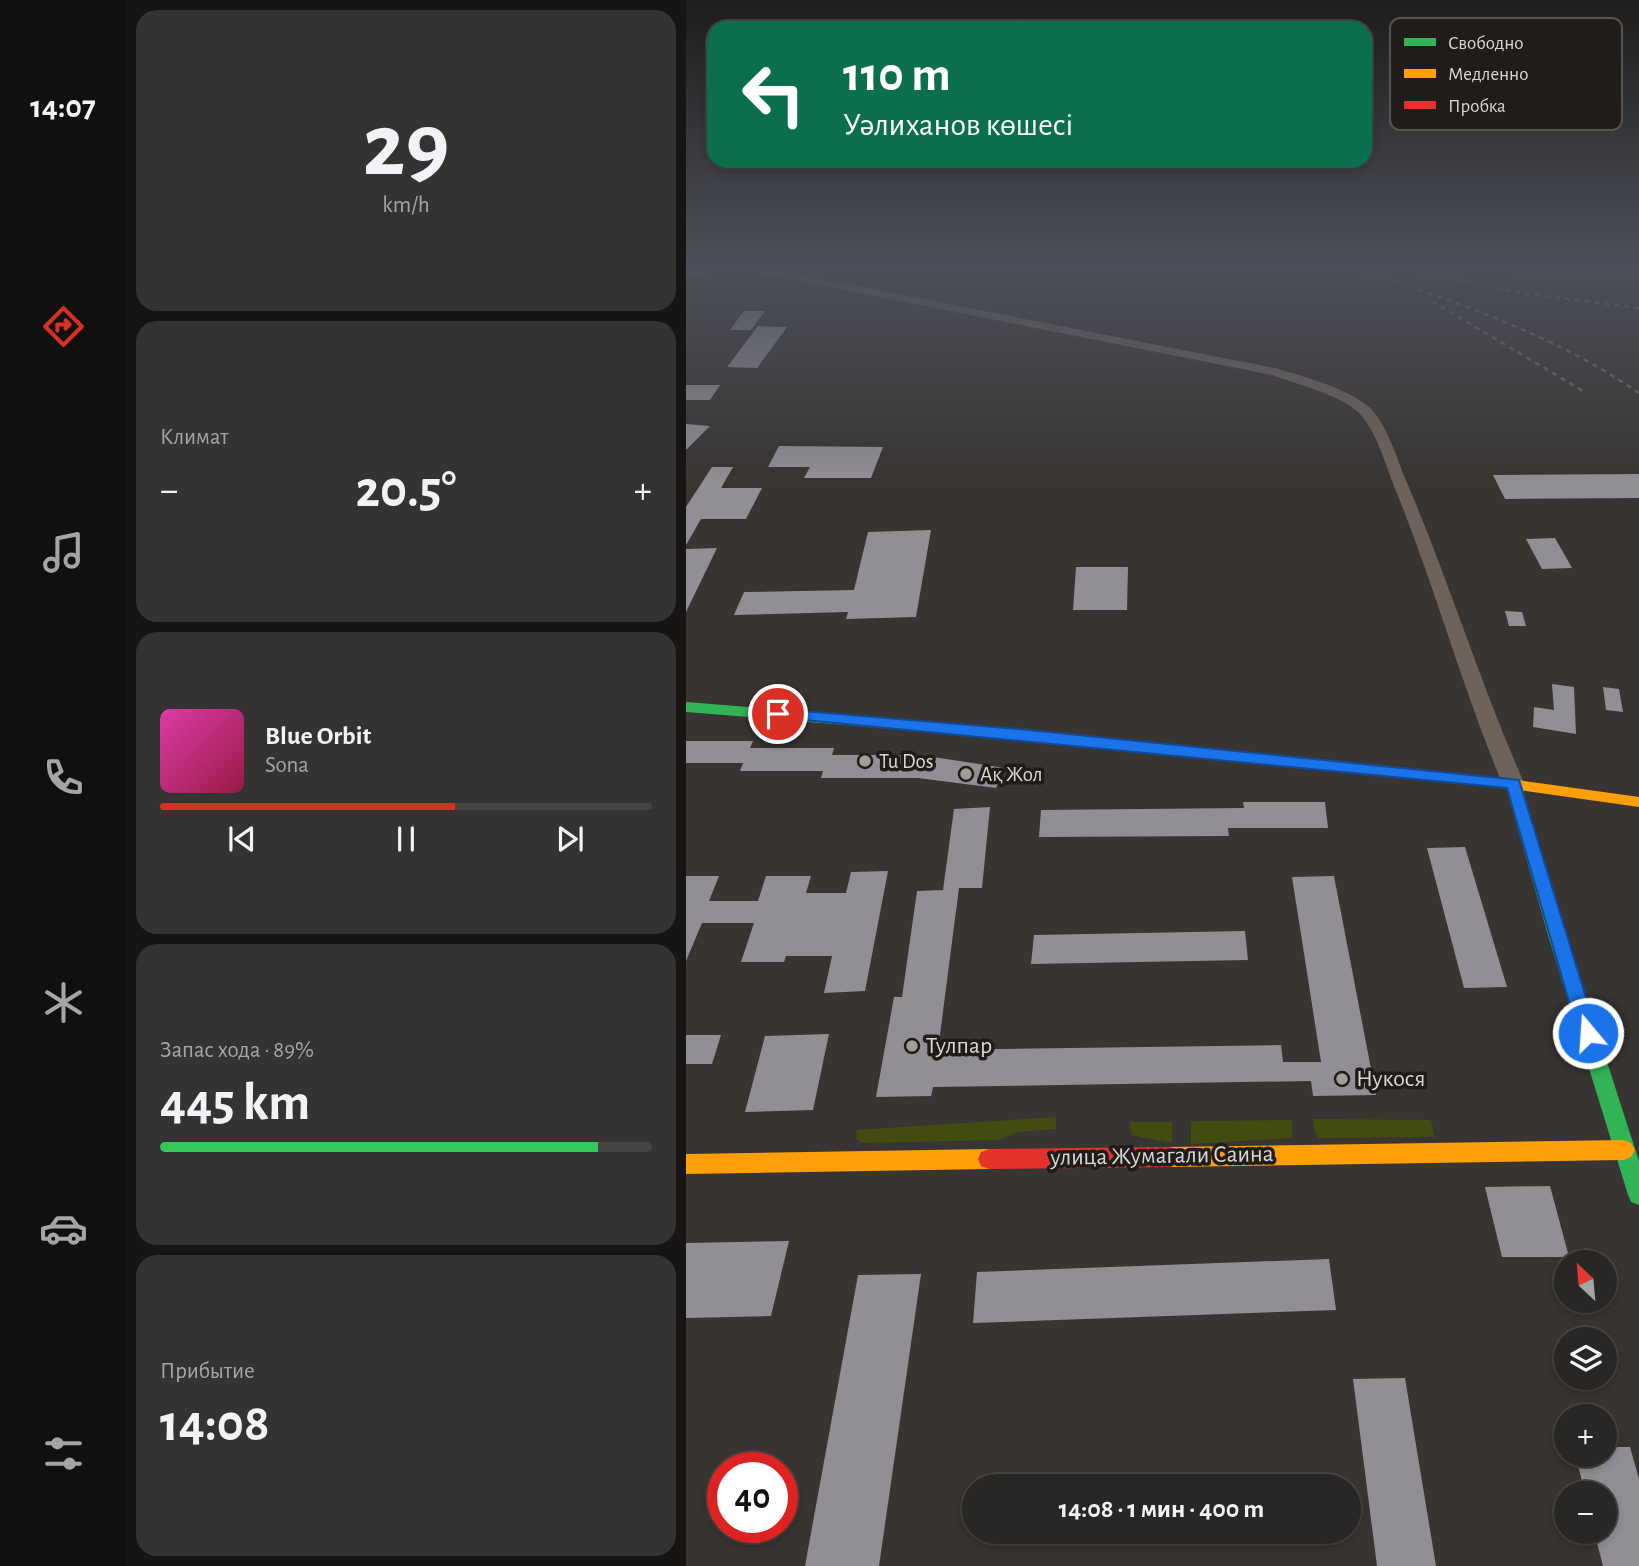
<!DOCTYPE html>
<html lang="ru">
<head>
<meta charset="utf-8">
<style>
  body { margin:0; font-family:"Alegreya Sans",sans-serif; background:#353332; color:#f1f3f6; height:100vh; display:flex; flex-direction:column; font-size:26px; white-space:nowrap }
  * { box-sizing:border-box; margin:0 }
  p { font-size:23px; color:#a5a5a7 }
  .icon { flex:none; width:38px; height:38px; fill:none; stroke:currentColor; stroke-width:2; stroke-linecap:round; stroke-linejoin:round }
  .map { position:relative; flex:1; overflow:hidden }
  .panel { display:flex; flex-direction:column; gap:10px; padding:10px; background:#171514; width:560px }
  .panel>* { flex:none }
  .guide { position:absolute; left:21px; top:21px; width:665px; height:147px; border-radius:21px; box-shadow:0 4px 10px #0003,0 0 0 2px #454442; background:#0b6e4f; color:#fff; overflow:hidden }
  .needle { width:46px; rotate:334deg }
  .controls { position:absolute; left:868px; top:1250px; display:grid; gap:14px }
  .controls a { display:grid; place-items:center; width:63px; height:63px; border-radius:50%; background:#292725; box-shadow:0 4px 10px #0003,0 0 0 2px #454442; font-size:35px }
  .speed { position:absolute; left:21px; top:1452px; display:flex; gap:14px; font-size:35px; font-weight:700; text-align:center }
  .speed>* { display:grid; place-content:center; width:91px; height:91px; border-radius:50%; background:#292725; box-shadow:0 4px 10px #0003,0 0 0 2px #454442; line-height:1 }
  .speed .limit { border:10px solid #d22; background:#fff; color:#111 }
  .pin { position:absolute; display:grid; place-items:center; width:60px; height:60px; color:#fff; margin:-30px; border:4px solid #fff; border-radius:50%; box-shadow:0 2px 7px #0007 }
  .me { position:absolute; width:77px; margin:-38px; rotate:342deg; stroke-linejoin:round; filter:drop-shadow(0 0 5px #0008) }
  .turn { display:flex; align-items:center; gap:24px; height:147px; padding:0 21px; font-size:32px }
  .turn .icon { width:91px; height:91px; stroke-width:2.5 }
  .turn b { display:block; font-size:49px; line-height:60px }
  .big { font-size:52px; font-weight:700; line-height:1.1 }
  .panel .card { flex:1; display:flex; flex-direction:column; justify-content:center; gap:10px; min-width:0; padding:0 24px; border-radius:21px; background:#353332 }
  .panel .dial { align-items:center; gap:0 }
  .dial b { font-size:91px; line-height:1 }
  .song { display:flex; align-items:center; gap:21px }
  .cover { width:84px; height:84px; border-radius:10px; background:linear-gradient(135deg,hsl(320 70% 55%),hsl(340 70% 35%)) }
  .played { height:7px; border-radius:4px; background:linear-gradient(90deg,#d93025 60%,#454442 60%) }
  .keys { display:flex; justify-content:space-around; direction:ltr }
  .heat { display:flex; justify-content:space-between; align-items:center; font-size:38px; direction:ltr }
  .charge { height:10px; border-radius:5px; background:linear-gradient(90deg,#34c759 89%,#454442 0) }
  .trip { position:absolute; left:276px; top:1474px; width:399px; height:70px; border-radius:35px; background:#292725; box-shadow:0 4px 10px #0003,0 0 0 2px #454442; font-weight:700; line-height:70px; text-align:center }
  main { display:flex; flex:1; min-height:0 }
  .tab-bar { display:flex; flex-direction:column; width:126px; justify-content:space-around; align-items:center; background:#10100f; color:#a5a5a7 }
  .tab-bar .icon { width:49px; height:49px }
  .tab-bar .selected { color:#d93025 }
  .tab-bar b { font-size:32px; color:#f1f3f6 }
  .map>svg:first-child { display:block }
  .green { fill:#424c10 }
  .building { fill:#918f94 }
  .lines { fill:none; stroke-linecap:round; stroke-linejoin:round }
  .street { fill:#6d635b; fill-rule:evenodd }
  .fast { fill:#30b455; fill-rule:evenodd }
  .slow { fill:#ff9f0a; fill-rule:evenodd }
  .jam { fill:#e5322d; fill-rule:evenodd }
  .rail { stroke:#726b67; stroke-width:2.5; stroke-dasharray:5 5; stroke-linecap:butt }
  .route { fill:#1a73e8; stroke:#114b97; stroke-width:2 }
  .poi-dot { fill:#a29d9a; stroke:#1f1c19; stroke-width:2.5 }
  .labels { text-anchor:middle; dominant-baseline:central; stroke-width:7; stroke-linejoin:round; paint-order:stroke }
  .poi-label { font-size:21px; fill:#dbd6d3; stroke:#1f1c19; text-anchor:start }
  .near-poi-label { font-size:24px; fill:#dbd6d3; stroke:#1f1c19; text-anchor:start }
  .near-street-label { font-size:24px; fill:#dbd6d3; stroke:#1f1c19 }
  .key { fill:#1f1c19; stroke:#575451; stroke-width:2 }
  .key-label { font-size:19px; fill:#dbd6d3 }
</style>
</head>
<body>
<main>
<nav class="tab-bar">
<b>14:07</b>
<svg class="icon selected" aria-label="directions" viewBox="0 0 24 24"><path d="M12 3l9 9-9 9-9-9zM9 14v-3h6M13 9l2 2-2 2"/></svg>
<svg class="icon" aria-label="music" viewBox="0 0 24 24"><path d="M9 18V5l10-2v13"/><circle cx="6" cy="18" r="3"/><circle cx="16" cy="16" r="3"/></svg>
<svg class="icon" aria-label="phone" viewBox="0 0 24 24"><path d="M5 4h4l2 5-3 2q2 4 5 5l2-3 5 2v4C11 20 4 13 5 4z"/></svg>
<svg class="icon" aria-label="climate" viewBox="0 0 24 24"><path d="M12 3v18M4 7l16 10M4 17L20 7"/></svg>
<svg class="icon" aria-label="car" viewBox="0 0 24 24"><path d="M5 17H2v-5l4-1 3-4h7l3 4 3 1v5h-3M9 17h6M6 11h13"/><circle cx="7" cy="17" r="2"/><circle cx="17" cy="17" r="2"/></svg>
<svg class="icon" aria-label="filters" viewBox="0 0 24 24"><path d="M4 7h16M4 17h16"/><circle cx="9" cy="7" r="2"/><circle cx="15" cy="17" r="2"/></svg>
</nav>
<section class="panel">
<div class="card dial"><b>29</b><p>km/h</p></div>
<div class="card"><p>Климат</p>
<div class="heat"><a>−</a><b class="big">20.5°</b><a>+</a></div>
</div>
<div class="card">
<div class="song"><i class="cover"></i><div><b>Blue Orbit</b><p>Sona</p></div></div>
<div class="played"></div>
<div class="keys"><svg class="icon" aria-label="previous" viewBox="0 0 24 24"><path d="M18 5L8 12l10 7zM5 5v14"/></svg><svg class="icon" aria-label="pause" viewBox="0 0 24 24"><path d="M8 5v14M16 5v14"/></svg><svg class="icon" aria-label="next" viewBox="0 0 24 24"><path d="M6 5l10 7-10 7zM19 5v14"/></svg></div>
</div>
<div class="card"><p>Запас хода · 89%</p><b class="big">445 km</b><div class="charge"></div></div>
<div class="card"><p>Прибытие</p><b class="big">14:08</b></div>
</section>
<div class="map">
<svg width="953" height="1566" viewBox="0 0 953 1566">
  <rect width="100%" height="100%" fill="#373431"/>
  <path class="green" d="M370,1117v12l-38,3 -19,8 -138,3 -4,-4 -1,-9z
    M627,1119l118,1 3,17 -115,1 -4,-5z
    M606,1120v18l-101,6v-23z
    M444,1122h42v21l-41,-8z"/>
  <path class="building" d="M58,311h21l-14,19h-21z
    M72,326l29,1 -30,41 -30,-1z
    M0,385h34l-10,15h-24z
    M0,424l24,2 -24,24z
    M93,446l104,1 -12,31h-67l6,-11h-42z
    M26,467h21l-12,21h41l-16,31h-45l-15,26v-38z
    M953,474v24l-134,1 -12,-24z
    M245,530l-15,87 -70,2 2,-7 -114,3 10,-23 110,-2 14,-58z
    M869,538l17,30 -30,1 -16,-30z
    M31,548l-31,64v-63z
    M390,567h52l-1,43h-54z
    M819,611l17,1 4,14h-17z
    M866,684l22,3 2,47 -43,-7 1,-20 20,3z
    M917,687l16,2 4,23 -17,-2z
    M0,741h67l-3,7h84l-2,7h88l85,13 -9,20 -78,-10h-97l2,-7h-83l3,-8h-57z
    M557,802h82l3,26h-100l1,8 -190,1 2,-27 203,-2z
    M304,807l-8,81h-23l-21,162 343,-5 2,17h38l-29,-185 42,-1 42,219 -63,1 -2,-15 -378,6 -2,9 -55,1 18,-100h8l15,-106 26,-1 11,-81z
    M779,847l42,140 -43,1 -37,-140z
    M202,871l-23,120 -41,2 8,-37h-46l-2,6h-43l13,-39h-52l-16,38v-85h33l-10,25h49l8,-25h45l-5,17h40l5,-21z
    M559,931l3,29 -217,4 3,-29z
    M143,1034l-16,76 -68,2 20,-76z
    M0,1035h35l-9,29h-26z
    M864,1186l19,71h-67l-17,-70z
    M103,1241l-18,75 -85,2v-75z
    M643,1259l7,51 -363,13 4,-51z
    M235,1274l-42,292h-74l53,-291z
    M719,1378l31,188h-59l-24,-187z
    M919,1447h25l9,32v87h-36l-9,-35h11v-38h-20l-10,-39h30z"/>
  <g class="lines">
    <path class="street" d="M44,265h20l525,103c26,7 74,21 94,39 18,17 27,49 36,71 43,100 75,205 119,305l-4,5h-14l-4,-5c-40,-96 -67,-196 -106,-292 -10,-24 -18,-57 -36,-77 -18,-19 -64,-30 -88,-39l-537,-107z"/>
    <path class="fast" d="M38,265h14l-52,12v-4z
      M0,702l295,24 319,31 8,5 -8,5 -319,-31 -295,-24z
      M827,778l8,5 45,152 73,226v44l-8,-3 -3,-7 -80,-260 -43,-152z"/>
    <path class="slow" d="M817,778l136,19v10l-142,-20 -2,-4 2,-4z
      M938,1140l7,3 4,7 -4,7 -7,3 -454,7 -8,-3 -3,-7 3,-7 8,-3z
      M303,1149l8,3 3,7 -3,7 -8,3 -303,5v-20z"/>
    <path class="jam" d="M614,757l203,21 8,5 -8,5 -208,-22 -3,-4 3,-4z
      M484,1147l8,3 3,7 -3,7 -8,3 -181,2 -8,-3 -3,-7 3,-7 8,-3z"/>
    <path class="rail" d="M656,265c103,33 207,66 297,128
      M702,265l126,27 125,16
      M746,265l72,6 135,2
      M746,301l151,90"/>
  </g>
  <linearGradient id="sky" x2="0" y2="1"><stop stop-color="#1e1d1b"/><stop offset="0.55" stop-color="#4d505a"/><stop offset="1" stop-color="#4d505a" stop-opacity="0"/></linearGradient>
  <rect width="953" height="484" fill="url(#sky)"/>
  <path class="route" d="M92,709l241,20 500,51 78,253 -2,6 -7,2 -7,-2 -3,-6 -71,-245 -734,-71 -2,-3z"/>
  <g class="poi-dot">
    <circle cx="179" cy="761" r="7"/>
    <circle cx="280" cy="774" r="7"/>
    <circle cx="226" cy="1046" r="7"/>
    <circle cx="656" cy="1079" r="7"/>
  </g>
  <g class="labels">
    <g class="poi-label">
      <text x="193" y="761">Tu Dos</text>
      <text x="294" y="774">Ақ Жол</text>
    </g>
    <g class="near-poi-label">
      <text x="240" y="1046">Тулпар</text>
      <text x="670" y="1079">Нукося</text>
    </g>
    <g class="near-street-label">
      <text transform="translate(476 1156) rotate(-1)">улица Жумагали Саина</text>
    </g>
  </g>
  <rect x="704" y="18" width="232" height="112" rx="10" class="key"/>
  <rect x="718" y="38" width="32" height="8" fill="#30b455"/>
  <rect x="718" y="69" width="32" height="9" fill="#ff9f0a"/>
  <rect x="718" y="101" width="32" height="8" fill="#e5322d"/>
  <g class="key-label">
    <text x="762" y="49">Свободно</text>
    <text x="762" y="80">Медленно</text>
    <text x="762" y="112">Пробка</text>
  </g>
</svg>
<div class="controls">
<a><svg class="needle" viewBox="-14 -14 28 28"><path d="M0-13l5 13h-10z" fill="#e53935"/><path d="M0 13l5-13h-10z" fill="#a5a5a7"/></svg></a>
<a><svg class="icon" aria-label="layers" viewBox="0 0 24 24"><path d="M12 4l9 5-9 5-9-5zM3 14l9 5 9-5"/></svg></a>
<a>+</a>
<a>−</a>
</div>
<div class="speed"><div class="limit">40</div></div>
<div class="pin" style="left:92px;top:714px;background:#d93025"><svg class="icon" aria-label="arrive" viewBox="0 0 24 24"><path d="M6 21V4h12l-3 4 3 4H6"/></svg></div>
<svg class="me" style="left:902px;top:1033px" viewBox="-20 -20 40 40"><circle r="17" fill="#1a73e8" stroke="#fff" stroke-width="3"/><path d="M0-11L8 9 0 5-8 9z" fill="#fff"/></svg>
<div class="trip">14:08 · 1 мин · 400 m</div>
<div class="guide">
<div class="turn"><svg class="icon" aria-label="left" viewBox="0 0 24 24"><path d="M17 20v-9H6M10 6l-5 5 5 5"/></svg><div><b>110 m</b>Уәлиханов көшесі</div></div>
</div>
</div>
</main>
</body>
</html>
